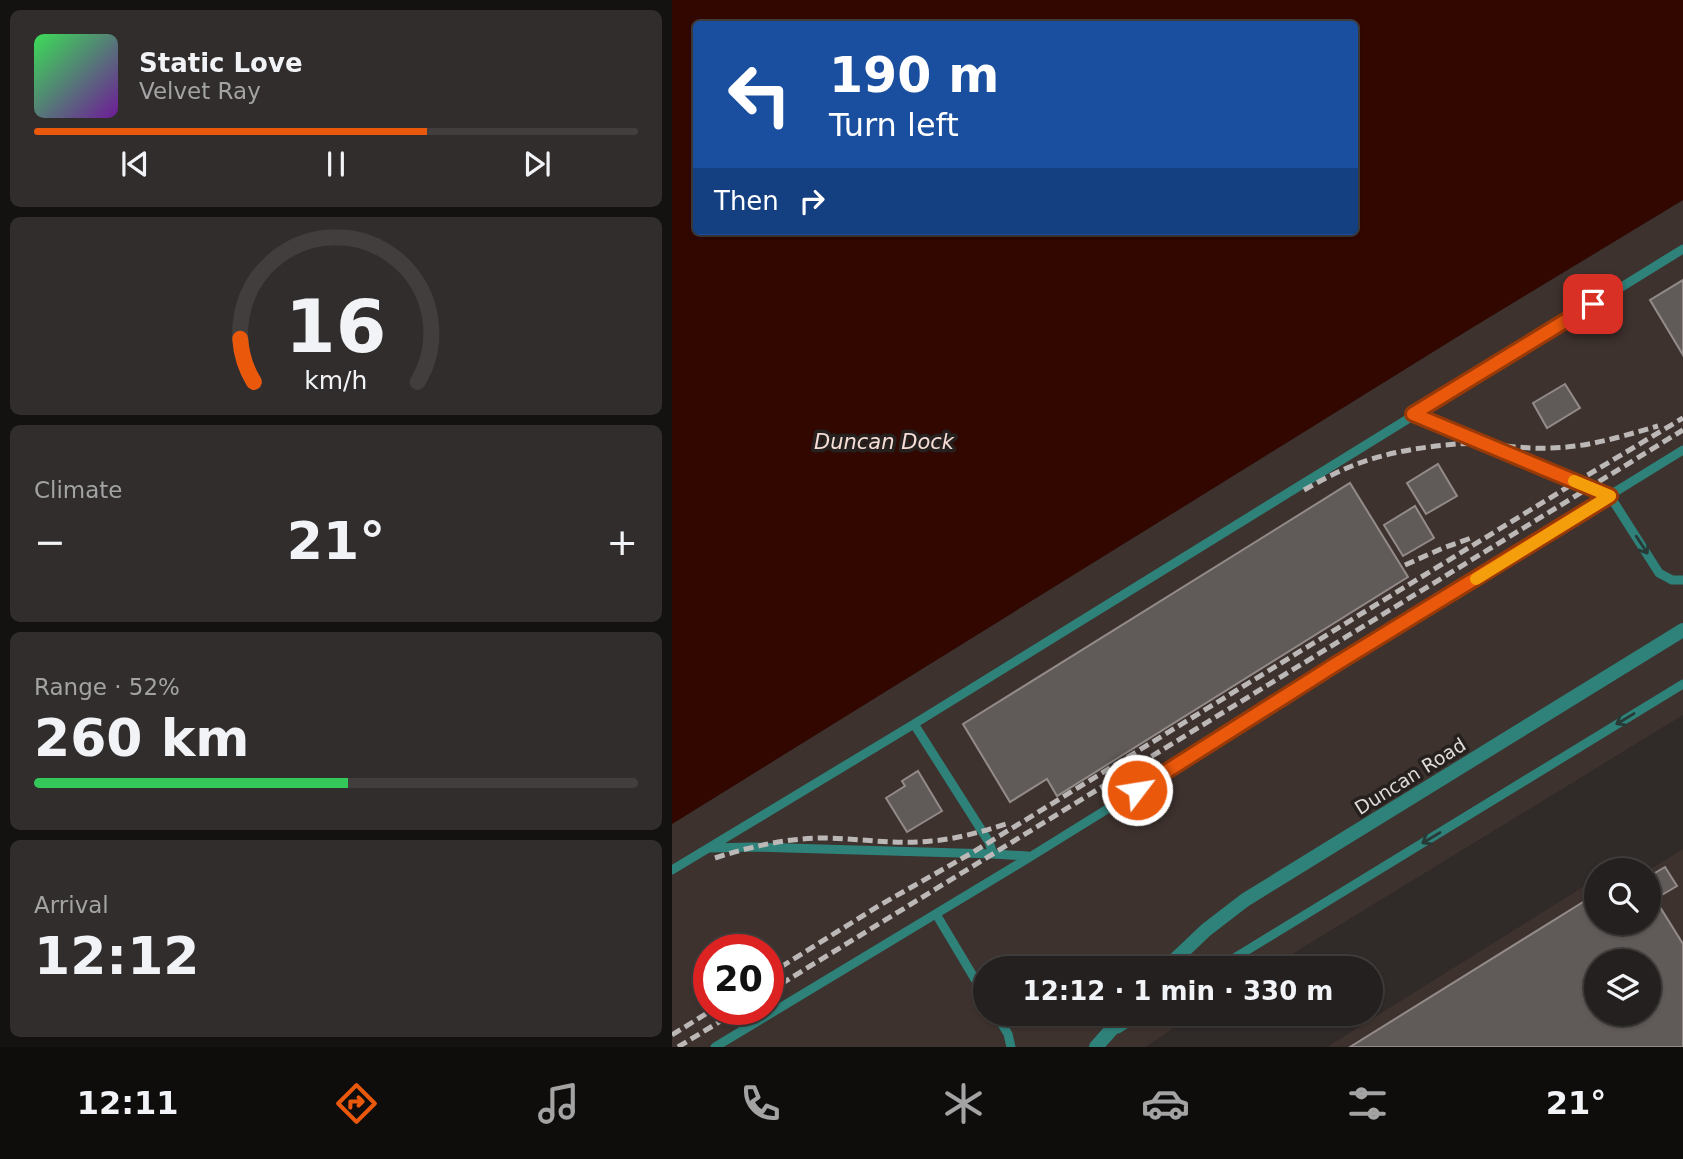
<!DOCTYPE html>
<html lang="en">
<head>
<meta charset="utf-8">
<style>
  body { margin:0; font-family:"DejaVu Sans",sans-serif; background:#302d2c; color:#f1f3f6; height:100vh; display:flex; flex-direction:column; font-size:26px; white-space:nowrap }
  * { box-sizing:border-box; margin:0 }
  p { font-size:23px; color:#a3a3a4 }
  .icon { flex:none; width:38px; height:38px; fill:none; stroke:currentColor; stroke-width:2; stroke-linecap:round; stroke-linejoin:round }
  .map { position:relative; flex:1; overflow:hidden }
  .sheet { display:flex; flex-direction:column; gap:10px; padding:10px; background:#141211; width:672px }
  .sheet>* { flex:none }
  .guide { position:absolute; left:21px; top:21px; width:665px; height:214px; border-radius:7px; box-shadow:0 2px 5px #0004,0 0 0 2px #413e3d; background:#1a4fa0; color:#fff; overflow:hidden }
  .controls { position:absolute; left:912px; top:858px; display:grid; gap:14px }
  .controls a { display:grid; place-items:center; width:77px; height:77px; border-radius:50%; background:#24201f; box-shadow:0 2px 5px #0004,0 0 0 2px #413e3d; font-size:35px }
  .speed { position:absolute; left:21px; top:934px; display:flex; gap:14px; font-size:35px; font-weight:700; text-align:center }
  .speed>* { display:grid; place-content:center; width:91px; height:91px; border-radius:50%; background:#24201f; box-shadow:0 2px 5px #0004,0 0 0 2px #413e3d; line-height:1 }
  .speed .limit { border:10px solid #d22; background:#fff; color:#111 }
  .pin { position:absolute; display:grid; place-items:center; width:60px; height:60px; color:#fff; margin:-30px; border-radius:14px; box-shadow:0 4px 10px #0006 }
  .me { position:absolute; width:77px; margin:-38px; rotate:59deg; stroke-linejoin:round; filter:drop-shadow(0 0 5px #0008) }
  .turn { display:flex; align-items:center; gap:24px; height:147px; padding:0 21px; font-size:32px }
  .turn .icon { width:91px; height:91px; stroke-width:2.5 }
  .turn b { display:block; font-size:49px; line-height:60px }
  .then { display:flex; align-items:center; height:66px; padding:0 21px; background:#0003; gap:14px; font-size:26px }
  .big { font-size:52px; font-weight:700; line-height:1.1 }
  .sheet .card { flex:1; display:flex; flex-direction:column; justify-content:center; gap:10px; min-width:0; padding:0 24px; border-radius:10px; background:#302d2c }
  .sheet .dial { align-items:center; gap:0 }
  .dial svg { height:182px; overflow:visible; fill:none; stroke:#413e3d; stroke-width:7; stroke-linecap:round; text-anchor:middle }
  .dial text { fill:#f1f3f6; stroke:none }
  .song { display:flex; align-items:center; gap:21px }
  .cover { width:84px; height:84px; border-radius:10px; background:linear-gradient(135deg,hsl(130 70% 55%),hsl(280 70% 35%)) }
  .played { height:7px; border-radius:4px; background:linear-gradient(90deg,#ea580c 65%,#413e3d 65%) }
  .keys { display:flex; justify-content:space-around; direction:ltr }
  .heat { display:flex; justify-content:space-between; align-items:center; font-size:38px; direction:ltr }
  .charge { height:10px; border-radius:5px; background:linear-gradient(90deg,#34c759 52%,#413e3d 0) }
  .trip { position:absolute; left:301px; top:956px; width:410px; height:70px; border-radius:35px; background:#24201f; box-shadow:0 2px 5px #0004,0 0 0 2px #413e3d; font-weight:700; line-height:70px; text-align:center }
  .dock { display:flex; height:112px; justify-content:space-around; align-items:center; background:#0e0d0c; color:#a3a3a4 }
  .dock .icon { width:49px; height:49px }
  .dock .on { color:#ea580c }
  .dock b { font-size:32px; color:#f1f3f6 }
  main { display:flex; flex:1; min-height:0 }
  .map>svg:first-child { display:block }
  .built { fill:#3e322e; fill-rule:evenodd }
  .water { fill:#310700; fill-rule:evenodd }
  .building { fill:#605a58; stroke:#928b89; stroke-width:2; fill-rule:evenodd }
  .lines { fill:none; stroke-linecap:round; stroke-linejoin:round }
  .lane { stroke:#2e827a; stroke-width:9 }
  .street { stroke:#2e827a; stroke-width:14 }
  .rail { stroke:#bbb8b7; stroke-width:5; stroke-dasharray:10 5; stroke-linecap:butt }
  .oneway { stroke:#283936 }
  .route-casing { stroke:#983908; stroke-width:18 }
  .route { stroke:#ea580c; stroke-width:12 }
  .slow { stroke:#f59e0b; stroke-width:12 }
  .labels { text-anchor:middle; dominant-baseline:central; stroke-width:7; stroke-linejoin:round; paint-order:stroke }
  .street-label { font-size:19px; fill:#dddad9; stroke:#26211f }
  .water-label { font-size:21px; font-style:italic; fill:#f6ddd6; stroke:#26211f }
</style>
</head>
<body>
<main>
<section class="sheet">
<div class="card">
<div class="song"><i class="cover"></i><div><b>Static Love</b><p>Velvet Ray</p></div></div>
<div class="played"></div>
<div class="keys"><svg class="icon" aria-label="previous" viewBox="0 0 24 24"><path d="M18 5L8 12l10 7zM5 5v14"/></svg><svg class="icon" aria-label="pause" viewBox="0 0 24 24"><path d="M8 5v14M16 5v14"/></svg><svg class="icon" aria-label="next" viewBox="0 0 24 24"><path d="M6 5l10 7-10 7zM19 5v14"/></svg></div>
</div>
<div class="card dial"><svg viewBox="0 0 100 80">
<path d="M14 69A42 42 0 1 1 86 69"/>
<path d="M14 69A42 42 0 0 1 8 50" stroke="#ea580c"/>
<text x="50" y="56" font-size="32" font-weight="700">16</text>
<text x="50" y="72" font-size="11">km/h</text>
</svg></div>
<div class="card"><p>Climate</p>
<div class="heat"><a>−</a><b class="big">21°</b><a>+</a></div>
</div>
<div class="card"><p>Range · 52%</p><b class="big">260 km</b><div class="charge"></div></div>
<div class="card"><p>Arrival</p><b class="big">12:12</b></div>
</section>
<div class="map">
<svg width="1011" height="1047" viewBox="0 0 1011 1047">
  <rect width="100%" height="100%" fill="#302a29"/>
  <path class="built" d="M1011,200v515l-414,253h-284v45h210l-49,34h-474v-223l798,-495zM37,950h59v60h-59z
    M1011,849v198h-356l269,-168v43h52l1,-52zM924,961h52v52h-52z"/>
  <path class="water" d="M0,0h1011v200l-213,129 -798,495zM24,24h658v207h-658z"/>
  <path class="building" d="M1011,280v75l-33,-55z
    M893,384l15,24 -33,20 -14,-25z
    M766,464l19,32 -31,18 -19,-31z
    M678,483l58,94 -351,219 -10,-17 -37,23 -47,-78z
    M743,506l19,32 -31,18 -19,-31z
    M246,771l24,40 -35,21 -21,-34 19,-12 -3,-5z
    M993,867l12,19 -22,13 28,45v103h-333l246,-153v28h52v-45zM924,961h52v52h-52z"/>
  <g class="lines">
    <path class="lane" d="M741,414l197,82 49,77 13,7h11
      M242,724l75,118 4,12
      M38,848l42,-1 241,7 35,2
      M0,870l242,-146 769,-475
      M264,914l49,82
      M546,968l465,-284
      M323,1013l13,21 3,13
      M446,1029l25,-16
      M43,1047l315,-190 150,-93 156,-100 347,-214"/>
    <path class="street" d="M494,968l40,-38 39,-30 438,-270
      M424,1047l30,-34"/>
    <path class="rail" d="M632,490c14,-8 29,-16 43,-22 35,-15 73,-21 110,-24 25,-2 50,3 75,4 47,2 81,-9 126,-22
      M733,565l38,-17 31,-11
      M43,858c34,-11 68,-19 104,-20 38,0 75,7 112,3 27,-2 53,-10 78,-18
      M96,975l112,-70 90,-51 606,-372 107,-64
      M96,992l915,-562
      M0,1035l40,-25
      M6,1047l61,-37"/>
  </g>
  <defs><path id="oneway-shaft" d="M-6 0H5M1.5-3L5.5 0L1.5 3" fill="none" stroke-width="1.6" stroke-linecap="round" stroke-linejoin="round" transform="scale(1.75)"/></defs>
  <g class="oneway">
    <use href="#oneway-shaft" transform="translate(970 545) rotate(57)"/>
    <use href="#oneway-shaft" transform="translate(953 719) rotate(149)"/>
    <use href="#oneway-shaft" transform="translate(759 838) rotate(149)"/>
  </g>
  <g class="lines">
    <g class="route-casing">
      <path id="route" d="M465,790l199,-126 274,-168 -197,-82 180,-110"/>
    </g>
    <use href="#route" class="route"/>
    <path class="slow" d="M804,579l134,-83 -36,-15"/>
  </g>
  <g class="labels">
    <g class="street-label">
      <text transform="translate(738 776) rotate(-32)">Duncan Road</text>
    </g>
    <g class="water-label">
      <text x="212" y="442">Duncan Dock</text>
    </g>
  </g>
</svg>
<div class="controls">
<a><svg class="icon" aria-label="search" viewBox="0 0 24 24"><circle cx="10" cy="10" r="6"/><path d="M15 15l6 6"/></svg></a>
<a><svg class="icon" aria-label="layers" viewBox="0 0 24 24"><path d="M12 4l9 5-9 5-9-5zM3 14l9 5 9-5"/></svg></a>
</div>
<div class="speed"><div class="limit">20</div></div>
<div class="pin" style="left:921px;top:304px;background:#d93025"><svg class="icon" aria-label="arrive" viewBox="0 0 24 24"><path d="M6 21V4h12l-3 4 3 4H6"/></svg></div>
<svg class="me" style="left:465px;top:790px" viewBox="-20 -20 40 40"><circle r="17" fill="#ea580c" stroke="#fff" stroke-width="3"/><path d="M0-11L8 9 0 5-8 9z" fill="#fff"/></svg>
<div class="trip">12:12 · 1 min · 330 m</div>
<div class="guide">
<div class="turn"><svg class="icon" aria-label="left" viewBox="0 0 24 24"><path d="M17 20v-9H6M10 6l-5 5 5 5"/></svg><div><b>190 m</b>Turn left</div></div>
<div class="then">Then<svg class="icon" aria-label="right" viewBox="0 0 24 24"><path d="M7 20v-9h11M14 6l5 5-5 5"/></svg></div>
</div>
</div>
</main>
<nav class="dock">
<b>12:11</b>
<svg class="icon on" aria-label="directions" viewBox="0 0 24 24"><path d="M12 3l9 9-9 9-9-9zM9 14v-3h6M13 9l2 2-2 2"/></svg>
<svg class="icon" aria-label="music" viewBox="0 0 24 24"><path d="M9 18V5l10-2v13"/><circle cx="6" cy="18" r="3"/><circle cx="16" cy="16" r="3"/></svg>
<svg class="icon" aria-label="phone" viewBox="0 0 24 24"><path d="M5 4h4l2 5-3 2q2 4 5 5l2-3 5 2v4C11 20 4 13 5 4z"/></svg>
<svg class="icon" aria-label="climate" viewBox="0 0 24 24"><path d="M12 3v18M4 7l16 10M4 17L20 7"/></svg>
<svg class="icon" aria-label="car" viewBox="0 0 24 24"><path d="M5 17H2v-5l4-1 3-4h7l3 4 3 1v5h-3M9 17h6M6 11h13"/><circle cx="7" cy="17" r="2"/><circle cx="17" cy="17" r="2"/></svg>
<svg class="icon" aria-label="filters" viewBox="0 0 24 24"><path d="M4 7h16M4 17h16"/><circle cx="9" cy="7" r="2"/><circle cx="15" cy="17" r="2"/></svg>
<b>21°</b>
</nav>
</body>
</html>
